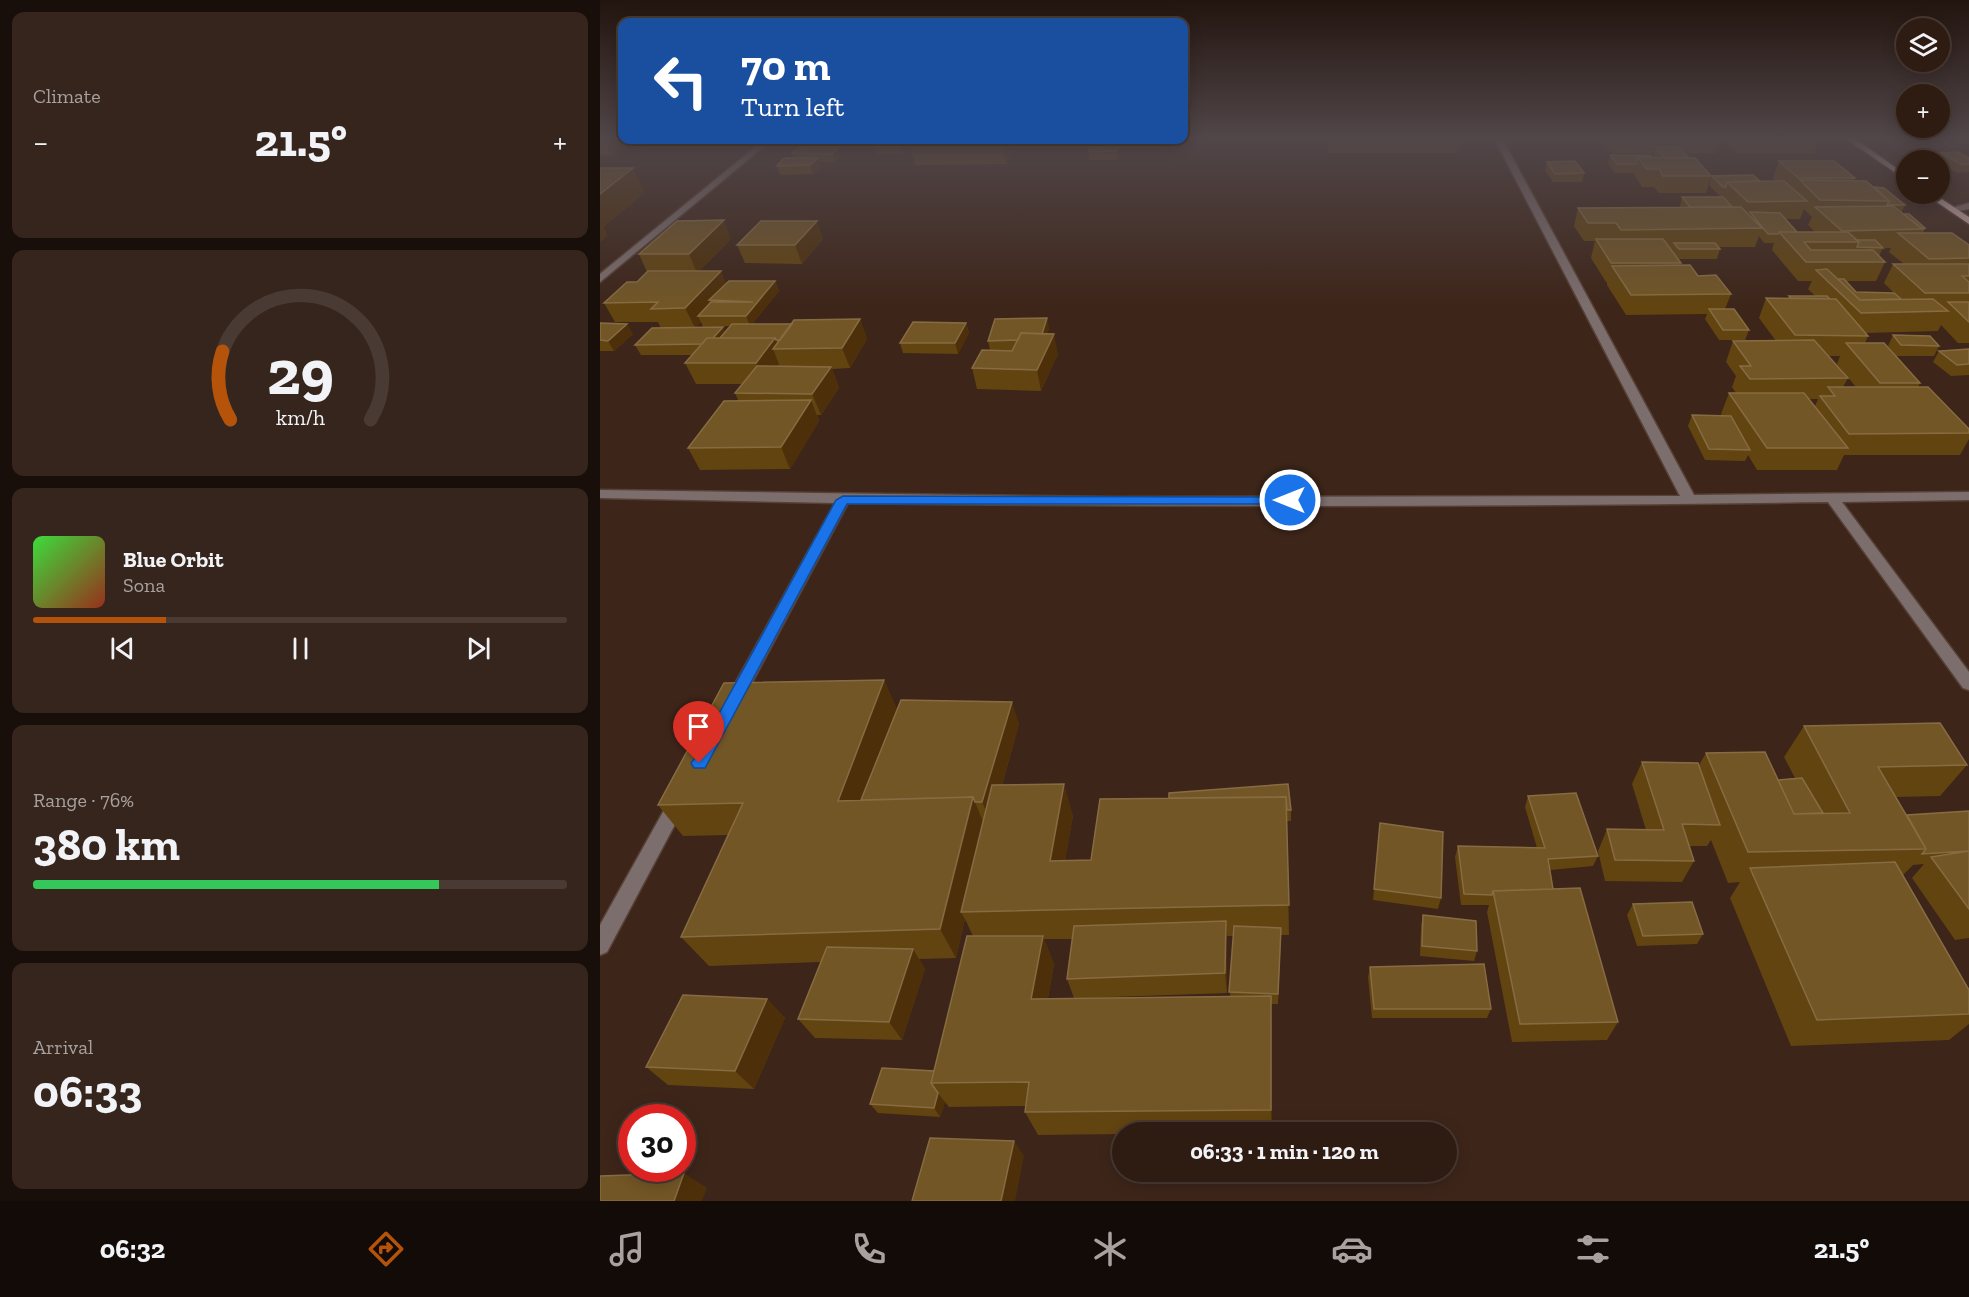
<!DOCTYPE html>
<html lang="en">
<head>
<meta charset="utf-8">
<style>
  body { margin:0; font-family:"Zilla Slab",serif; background:#36251c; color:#f1f3f6; height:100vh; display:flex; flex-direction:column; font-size:22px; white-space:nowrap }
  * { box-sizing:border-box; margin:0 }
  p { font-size:20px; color:#a7a1a0 }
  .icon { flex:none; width:33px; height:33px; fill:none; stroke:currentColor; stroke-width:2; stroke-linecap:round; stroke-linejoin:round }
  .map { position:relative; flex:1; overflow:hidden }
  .side { display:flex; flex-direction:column; gap:12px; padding:12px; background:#190f0a; width:600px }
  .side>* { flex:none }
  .hud { position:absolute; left:18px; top:18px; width:570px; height:126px; border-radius:12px; box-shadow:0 3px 15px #0003,0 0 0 2px #493a33; background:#1a4fa0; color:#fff; overflow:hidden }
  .tools { position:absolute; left:1296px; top:18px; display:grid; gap:12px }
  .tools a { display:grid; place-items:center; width:54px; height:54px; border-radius:50%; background:#2e1c13; box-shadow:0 3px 15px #0003,0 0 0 2px #493a33; font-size:30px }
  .speed { position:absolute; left:18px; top:1104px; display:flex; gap:12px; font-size:30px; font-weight:700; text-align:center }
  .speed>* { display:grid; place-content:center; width:78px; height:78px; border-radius:50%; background:#2e1c13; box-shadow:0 3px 15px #0003,0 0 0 2px #493a33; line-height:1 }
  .speed .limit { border:9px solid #d22; background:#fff; color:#111 }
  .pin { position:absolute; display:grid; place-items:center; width:51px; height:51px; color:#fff; margin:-62px -26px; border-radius:50% 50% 50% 0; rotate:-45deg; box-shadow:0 0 6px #0007 }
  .pin .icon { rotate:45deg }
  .me { position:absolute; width:66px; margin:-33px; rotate:270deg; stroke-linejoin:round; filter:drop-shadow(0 0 4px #0008) }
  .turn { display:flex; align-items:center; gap:21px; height:126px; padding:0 24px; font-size:27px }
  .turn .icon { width:78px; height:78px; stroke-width:2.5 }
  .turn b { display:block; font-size:42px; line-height:51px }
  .big { font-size:45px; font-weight:700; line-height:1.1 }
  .side .tile { flex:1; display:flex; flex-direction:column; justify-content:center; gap:9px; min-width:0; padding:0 21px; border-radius:12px; background:#36251c }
  .side .dial { align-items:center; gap:0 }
  .dial svg { height:156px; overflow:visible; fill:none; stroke:#493a33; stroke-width:7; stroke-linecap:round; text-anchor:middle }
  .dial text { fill:#f1f3f6; stroke:none }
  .song { display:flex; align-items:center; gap:18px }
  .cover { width:72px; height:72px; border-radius:9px; background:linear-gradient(135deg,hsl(120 70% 55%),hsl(10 70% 35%)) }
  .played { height:6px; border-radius:3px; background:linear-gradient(90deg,#b45309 25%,#493a33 25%) }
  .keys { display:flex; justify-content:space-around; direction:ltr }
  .heat { display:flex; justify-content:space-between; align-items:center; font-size:33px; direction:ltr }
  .charge { height:9px; border-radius:4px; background:linear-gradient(90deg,#34c759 76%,#493a33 0) }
  .trip { position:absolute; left:512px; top:1122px; width:345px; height:60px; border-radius:30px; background:#2e1c13; box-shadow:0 3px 15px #0003,0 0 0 2px #493a33; font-weight:700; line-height:60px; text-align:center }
  .tab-bar { display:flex; height:96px; justify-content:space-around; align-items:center; background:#120b08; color:#a7a1a0 }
  .tab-bar .icon { width:42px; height:42px }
  .tab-bar .active { color:#b45309 }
  .tab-bar b { font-size:27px; color:#f1f3f6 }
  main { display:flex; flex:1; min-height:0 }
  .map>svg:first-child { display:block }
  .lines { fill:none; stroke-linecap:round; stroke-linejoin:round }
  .minor-casing { stroke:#574035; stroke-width:3 }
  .major-casing { stroke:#574035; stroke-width:3 }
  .minor { fill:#7d6e6e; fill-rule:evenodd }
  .major { fill:#cfb0b0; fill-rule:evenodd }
  .wall { fill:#624410; fill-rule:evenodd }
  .shaded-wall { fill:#4d300a }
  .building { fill:#725626; stroke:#876c43; stroke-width:1.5 }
  .route { fill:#1a73e8; stroke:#114b97; stroke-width:1.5 }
</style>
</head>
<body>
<main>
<section class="side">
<div class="tile"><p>Climate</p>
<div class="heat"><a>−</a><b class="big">21.5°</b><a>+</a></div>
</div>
<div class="tile dial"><svg viewBox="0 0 100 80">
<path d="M14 69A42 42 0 1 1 86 69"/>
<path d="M14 69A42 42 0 0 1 10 34" stroke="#b45309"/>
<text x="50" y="56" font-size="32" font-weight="700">29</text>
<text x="50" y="72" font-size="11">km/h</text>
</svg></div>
<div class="tile">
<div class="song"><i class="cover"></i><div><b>Blue Orbit</b><p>Sona</p></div></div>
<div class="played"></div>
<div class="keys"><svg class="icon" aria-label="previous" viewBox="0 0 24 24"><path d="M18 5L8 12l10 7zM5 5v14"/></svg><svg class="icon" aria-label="pause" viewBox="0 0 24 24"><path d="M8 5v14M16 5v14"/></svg><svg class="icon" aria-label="next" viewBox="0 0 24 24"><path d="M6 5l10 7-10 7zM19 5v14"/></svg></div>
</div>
<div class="tile"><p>Range · 76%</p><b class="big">380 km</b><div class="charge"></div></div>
<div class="tile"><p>Arrival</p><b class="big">06:33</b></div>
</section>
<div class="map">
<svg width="1369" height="1201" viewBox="0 0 1369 1201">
  <rect width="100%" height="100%" fill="#3d2519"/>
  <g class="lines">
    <g class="minor-casing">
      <path id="minor" d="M894,138h8l192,357 275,-3v8l-127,2 127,170v18l-6,-2 -135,-186c-326,5 -653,5 -980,1l-108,202 -6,1 -6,-1 -2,-5 109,-197 -235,-5v-8l513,7 567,-1z
        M164,140h8l-172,142v-8z
        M1369,203v6l-17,3 -4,-3z
        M79,792l6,2 3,6 -81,152 -7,3v-30l73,-131z"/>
    </g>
    <g class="major-casing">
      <path id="major" d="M1245,138h9l52,37v5z
        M1325,194h9l35,23v7z"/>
    </g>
    <use href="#minor" class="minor"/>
    <use href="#major" class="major"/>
  </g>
  <path class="wall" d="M0,138l22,2h48l-6,3h-32l-19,12h-13z
    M726,138h135l-2,15h-131z
    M999,138h220l-5,16h-76l-17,-15v1h-2l-4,14 -30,-1 26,23 -5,17h-47l-5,-6h-12l-8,-13v-1h-19l-7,-9 2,-9 44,2 -1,-1 1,-3h-43zM1067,139l6,8h-9z
    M1350,138h19v7h-8z
    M279,140h141l-14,24 -91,1 -5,-20 -8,9h-26l-2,-8z
    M442,140h26v1l-26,2z
    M240,146l2,9 -7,7h-16l2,4 -8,8 -33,1 -3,-9 17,-8 -2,-5z
    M522,148l-4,12h-29l-1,-8z
    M1341,153l28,5v14l-12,1 -17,-10v-3h-2z
    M1179,161l76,17 -1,2 20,7 31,18 -4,8 24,15 -2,5 46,12v98h-11l-17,-18 -3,6 -73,2 3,3 -3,7 55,40 -2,4 51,42v10l-9,16h-116l-7,15h-80l-9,-15 -3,6 -40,-1 -17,-34 4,-11 30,1 -1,-2 8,-21h7l-4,-6 4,-11 -10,-14 7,-21h43l-17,-23 7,-20h22l1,-2h26l-7,-7 4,-8h-14l-26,-31 2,-7h-10l-5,-7 -4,11h-37l2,2 -3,10h-39l3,4 -1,2 51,29 -6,15 24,21 -4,10h-26l-14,-21 2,-5 -81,1 -19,-30v-3h-1l-15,-24 4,-17h-11l-10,-15 4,-18 102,-1v-1l2,-9h40l1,-1h-3l-11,-11 3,-9 48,5h15l-2,-3zM1204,209l8,8 -4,8 7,7h-18l-11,-13h14zM1283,248h8l-2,4 15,12h-11l-9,19 10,10 -38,-1 -11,-11h31l9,-19 -6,-6zM1229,356h11l-3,8 19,23h-13l5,-9zM1209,399h9l-3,7z
    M947,162l37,11 -2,9h-29l-8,-12z
    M131,239l-32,32 27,12 49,-2 4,10 -27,33h40l68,-5 7,20 -17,29 -18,1 7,19 -18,27h-4l2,6 -29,48 -90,1 -12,-22 50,-48 -3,-7 8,-9h-47l-11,-21 7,-8h-51l-6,-10 26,-17 -3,-6h-43l-11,-19 33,-21 10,-10 -8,-18zM101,322l2,5 27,-1 -5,6 -29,-5z
    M223,239l-21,25 -57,-1 -8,-18z
    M0,323l33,11 -19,17h-14z
    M366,323l3,10 -11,21 -55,-1 -3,-10z
    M449,328l-2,6 11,20 -17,37 -64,-2 -5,-21 18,-18 -2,-9z
    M1293,335l46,11 -5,10h-38l-8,-10z
    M1369,349v26l-18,1 -18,-14 6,-11z
    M284,680l13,30 122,14 -17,61 71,30 -8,46 26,-1 9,-61 191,11v11h-4l2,114h-8l-3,69h-7l1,128h-150v2l-84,1 -13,-23v-6l-76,1 -4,-5 -5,15 -62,-4 -8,-9 64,-33 39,-135 -8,-17 -9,39 -37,1 6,10 -23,71 -87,-2 -17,-19 23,-57 -112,4 -28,-29 47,-102 -45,1 -25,-31zM627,936h7l-4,60 -148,2 145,-5zM444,939h28l-5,40 7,19h-26l6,-34z
    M1204,726l163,39 -27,31 -44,1 11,18 62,-4v127l-14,2 -43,-62 12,-14 -11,1 -10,10 66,115v34l-20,16 -158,6 -61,-148 10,-16 -12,1 -17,-43 -4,6h-17l4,15 -12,21 -77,-1 -7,-30 9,-22 39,1 -14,-46 10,-22 57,3 7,-12 72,27 17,-2 -11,-21z
    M928,796l70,60 -5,10 -43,4 3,19 65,133 -11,18 -95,2 -25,-130 2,-7h-28l-6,-48 3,-11 79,2 -12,-41z
    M779,834l62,64 -3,11 -65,-9z
    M1033,904l70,30 -6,10 -60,2 -10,-31z
    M823,915l54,36 -3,10 -54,-5 1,-31z
    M770,967l121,42 -4,9h-115l-4,-41z
    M167,999l18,19 -31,71 -86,-4 -22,-18z"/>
  <path class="shaded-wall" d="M6,138h16v2h9l1,3 -19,12z
    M62,140h8l-6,3z
    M305,140h7l-3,1 1,4 -8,9 -2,-8z
    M402,140h18l-14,24 -4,-23z
    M521,140l1,8 -4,12 -1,-9z
    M240,146l2,9 -7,7 -3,-8z
    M218,158l3,8 -8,8 -3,-9z
    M33,168l12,25 -41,34 4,9 -8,6v-48z
    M124,220l7,19 -34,34 -8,-19z
    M217,221l6,18 -21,25 -7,-19z
    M121,271l8,19 -20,10 4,8 -15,8 3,6 -6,6 -10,-20z
    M175,281l4,10 -29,35 -4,-10z
    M447,318l2,10 -6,22 -2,-11z
    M260,319l7,20 -17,29 -8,-20z
    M366,323l3,10 -11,21 -3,-11z
    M27,324l6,10 -19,17 -6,-10z
    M123,327l5,10 -20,7z
    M454,334l4,20 -17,37 -4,-21z
    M175,338l5,11h-7l6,15 -14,19 -9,-20z
    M231,367l8,21 -18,27 -9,-21z
    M211,400l8,21 -29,48 -9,-22z
    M284,680l14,32 -33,95 -27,-6z
    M412,702l7,22 -28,99 -9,-21z
    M464,784l9,31 -13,76 -10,-30z
    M373,797l13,32 -25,83 4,7 -9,39 -16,-29z
    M626,921l1,20v52l-2,-20z
    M443,936l11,28 -11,61 -12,-26z
    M313,949l12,20 -23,71 -13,-18z
    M671,996v27l1,109 -1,-22z
    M167,999l18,19 -31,71 -19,-18z
    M338,1093l7,9 -5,15 -6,-9z
    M414,1141l10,15 -9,45h-14z
    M84,1173l23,15 -5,13h-28z"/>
  <path class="building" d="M279,140h26l-5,6h-26z
    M310,140h92v1h-93z
    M492,140h29l-4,11 -29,1z
    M201,146h39l-8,8 -40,-1z
    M1055,147h23l11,11h-24z
    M1358,152l11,6v6h-8l-20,-11z
    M1010,155h40l2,2h-14l-2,7h-19z
    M1038,157l57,1 16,18h-48l-4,-7h-13z
    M184,158h34l-8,7 -33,1z
    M975,161l9,12 -29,1 -8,-12z
    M1179,161h55l21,17h-57z
    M0,168h33l-33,26z
    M1153,175l7,6 -33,1 -1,5h-3l-11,-11z
    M1200,180l66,1 23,20 -69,-1z
    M1184,181l23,20 -59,1 -21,-20z
    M1274,187l10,1 21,17h-18l2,-4z
    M1082,197h41l9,10h-42z
    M1293,206l30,23 -81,2 -27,-24z
    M1141,207l21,21 -141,2 -5,-7h-28l-10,-15z
    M1150,212l30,1 17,19h-18l-1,2h-10z
    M1303,214h6l16,14h-4z
    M124,220l-35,34h-50l38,-33z
    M161,221h56l-22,24h-58z
    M1179,232h69l11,10h-55l7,8h62l12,12h-79z
    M1298,233h54l17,12v13l-40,1z
    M996,239h67l18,24h-70z
    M1256,240h19l8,8 -26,-1 2,-5z
    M1074,243h41l5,6h-41z
    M1293,264h76v12h-7l7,6v11h-44z
    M1090,265l8,11 18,-1 15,19 -100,1 -19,-29z
    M1227,269l33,31 73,-1 15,12 -87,2 -45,-43z
    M48,271h73l-36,37 -34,1 7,-7 -54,1 23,-21h10z
    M1238,279h6l12,13 38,1 7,6 -41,1z
    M129,281h46l-29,35h-48l13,-14h42l-44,-2z
    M1189,296h38l3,3 -39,-1z
    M1166,298l70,1 32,37 -73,-1z
    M1348,302h21v20z
    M1109,309h25l15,21h-26z
    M447,318l-5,16 -21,-1 -3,7 -30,1 7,-22z
    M260,319l-18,29 -69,1 21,-29z
    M313,322l53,1 -11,20h-55z
    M0,323l27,1 -19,17 -8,-1z
    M132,324h60l-12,16h-4l-1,-2h-55z
    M123,327l-10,11h-6l-5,6 -67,1 17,-17z
    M421,333l33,1 -17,36 -65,-2 10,-18 30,1z
    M1293,335l37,1 9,10 -38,-1z
    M107,338h68l-19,25h-71z
    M1214,340l34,38 -98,1 -10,-13h11l-18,-25z
    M1246,343h38l36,40h-40z
    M1369,349v15l-12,1 -18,-14z
    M157,366l74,1 -19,27 -77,-1z
    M1228,387h100l41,42v4l-120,1 -29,-38h15z
    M1129,393h75l44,55h-81z
    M211,400l-30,47 -93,1 36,-47z
    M1092,415l39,1 19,34 -41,-1z
    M284,680l-46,121 135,-4 -33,132 -259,8 62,-134 -85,2 66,-122z
    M301,700l111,2 -30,100h-7l-2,-5 -112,3z
    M1340,723l27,42 -89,2 48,82 -178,3 -42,-99 59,-1 29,62 56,-1 -46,-87z
    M1042,762l56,1 22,62 -38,-1 12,37 -79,-1 -8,-31 57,1z
    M1202,778l21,35 -29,1 -16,-34z
    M464,784l-14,77 41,-1 9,-61 186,-2 3,108 -328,7 31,-127z
    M688,784l3,26h-4l-1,-13 -117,1v-5z
    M976,793l22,63 -50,3 5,30 -60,2 -1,4 -28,-1 -6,-48 87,2 -17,-52z
    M1369,811v40l-47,3 4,-5 -19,-34z
    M780,823l63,9 -2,66 -67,-9z
    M1369,851v58l-38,-52z
    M1295,862l74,128v24l-152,6 -67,-152z
    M980,888l38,134 -98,2 -27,-133z
    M1092,902l11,32 -60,2 -10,-32z
    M823,915l53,6 1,30 -55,-5z
    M626,921l-1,52 -158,6 7,-53z
    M634,926l47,2 -3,66 -49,-2z
    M367,936h76l-12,63 240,-3v114l-246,2 4,-30 -98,1z
    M227,947l86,2 -24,73 -91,-3z
    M884,964l7,45h-117l-4,-42z
    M83,995l84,4 -32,72 -89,-4z
    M282,1068l52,3 -3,12 7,10 -4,15 -64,-4z
    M330,1138l84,3 -13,60h-89z
    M84,1173l-10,28h-74v-25z"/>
  <linearGradient id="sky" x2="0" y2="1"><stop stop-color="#22140e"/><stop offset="0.45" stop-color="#514649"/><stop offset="1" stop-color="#514649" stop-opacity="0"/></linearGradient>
  <rect width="1369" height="306" fill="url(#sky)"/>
  <path class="route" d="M243,496l447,1 6,3 -6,4h-443l-142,264h-11l-3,-5 3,-4 142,-259z"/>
</svg>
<div class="tools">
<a><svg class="icon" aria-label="layers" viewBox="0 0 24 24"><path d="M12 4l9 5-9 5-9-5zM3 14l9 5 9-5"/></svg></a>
<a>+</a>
<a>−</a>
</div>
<div class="speed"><div class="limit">30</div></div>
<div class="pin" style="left:99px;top:763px;background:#d93025"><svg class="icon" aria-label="arrive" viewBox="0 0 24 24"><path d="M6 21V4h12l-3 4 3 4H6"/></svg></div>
<svg class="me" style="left:690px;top:500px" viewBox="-20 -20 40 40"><circle r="17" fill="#1a73e8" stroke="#fff" stroke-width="3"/><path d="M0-11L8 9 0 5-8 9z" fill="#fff"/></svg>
<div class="trip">06:33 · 1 min · 120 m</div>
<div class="hud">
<div class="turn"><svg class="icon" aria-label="left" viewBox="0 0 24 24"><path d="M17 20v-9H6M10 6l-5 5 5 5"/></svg><div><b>70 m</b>Turn left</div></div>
</div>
</div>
</main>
<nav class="tab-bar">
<b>06:32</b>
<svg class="icon active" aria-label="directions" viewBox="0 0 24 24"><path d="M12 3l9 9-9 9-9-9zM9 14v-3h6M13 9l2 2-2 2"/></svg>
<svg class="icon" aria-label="music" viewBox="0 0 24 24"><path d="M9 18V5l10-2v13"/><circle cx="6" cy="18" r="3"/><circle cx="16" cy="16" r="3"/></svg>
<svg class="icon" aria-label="phone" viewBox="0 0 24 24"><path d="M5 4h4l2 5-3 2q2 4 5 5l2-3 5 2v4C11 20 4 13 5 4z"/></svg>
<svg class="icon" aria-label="climate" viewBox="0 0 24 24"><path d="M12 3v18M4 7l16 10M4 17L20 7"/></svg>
<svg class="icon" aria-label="car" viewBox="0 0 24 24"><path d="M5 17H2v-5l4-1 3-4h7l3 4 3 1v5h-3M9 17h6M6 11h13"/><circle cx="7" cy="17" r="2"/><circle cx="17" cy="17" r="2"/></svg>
<svg class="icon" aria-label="filters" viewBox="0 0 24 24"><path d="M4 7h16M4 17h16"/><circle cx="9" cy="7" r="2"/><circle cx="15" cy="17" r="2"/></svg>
<b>21.5°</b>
</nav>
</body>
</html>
